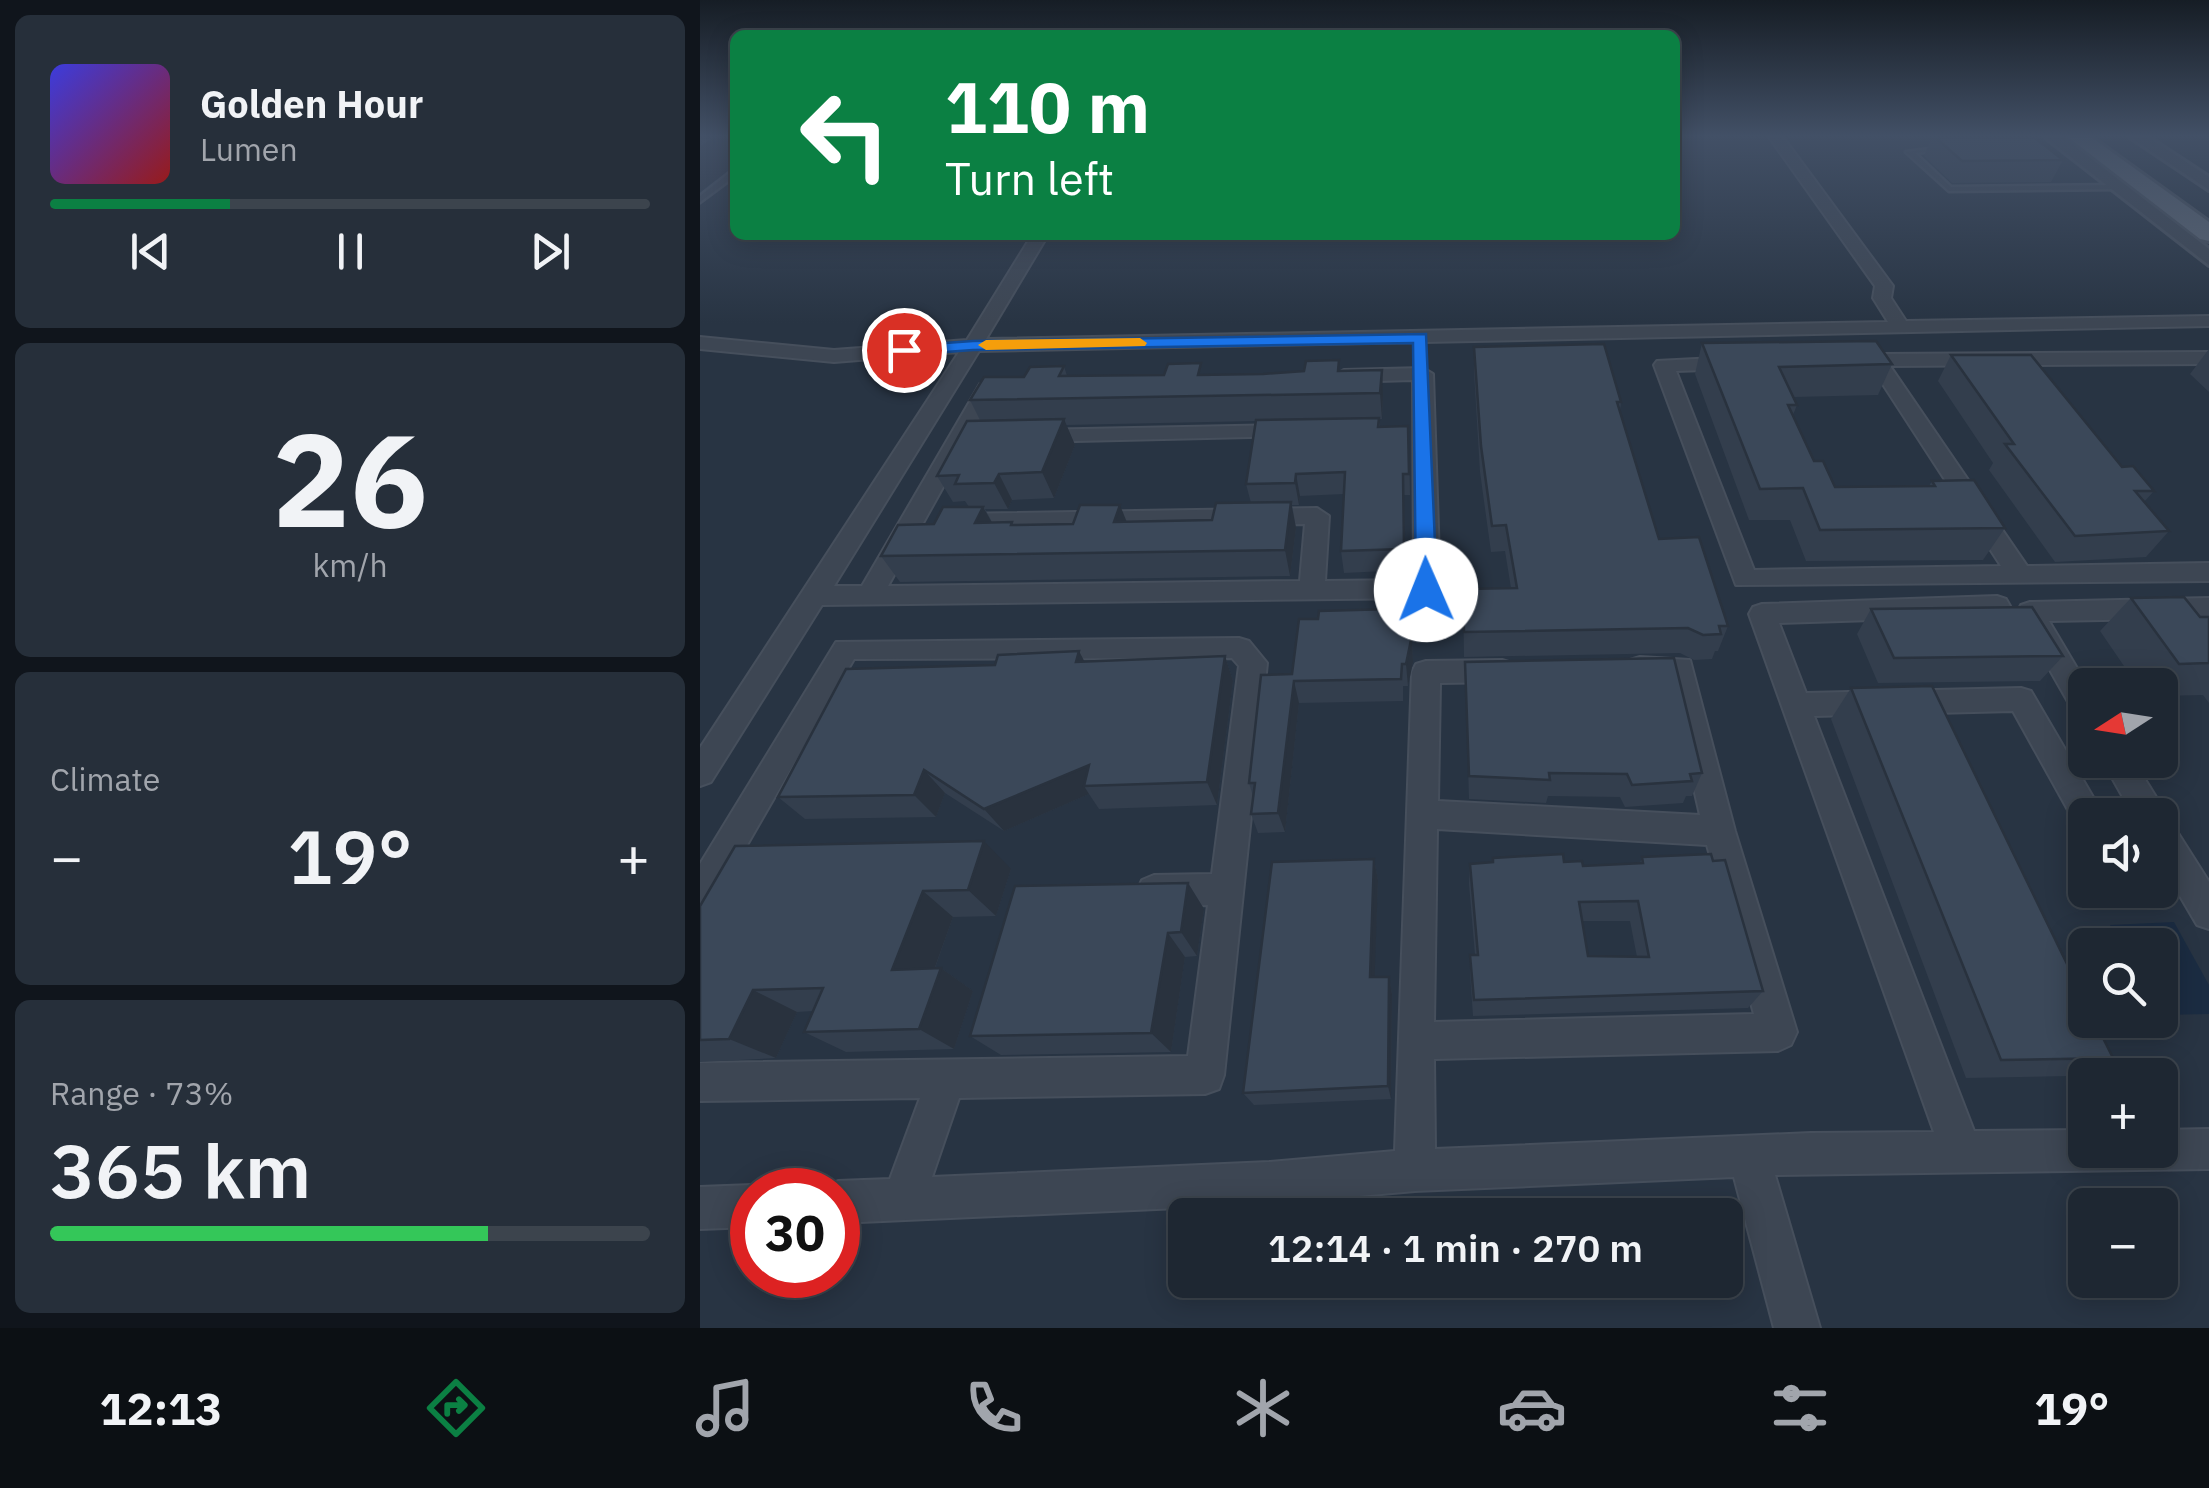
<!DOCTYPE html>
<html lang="en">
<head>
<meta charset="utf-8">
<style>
  body { margin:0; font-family:"IBM Plex Sans",sans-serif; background:#262f3a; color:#f1f3f6; height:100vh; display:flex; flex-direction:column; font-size:38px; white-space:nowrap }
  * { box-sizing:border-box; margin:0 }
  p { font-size:32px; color:#a1a5ac }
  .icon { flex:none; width:55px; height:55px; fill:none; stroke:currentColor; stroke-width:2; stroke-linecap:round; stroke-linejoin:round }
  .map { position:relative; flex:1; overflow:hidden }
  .panel { display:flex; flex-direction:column; gap:15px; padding:15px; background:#10151c; width:700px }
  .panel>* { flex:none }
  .banner { position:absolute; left:30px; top:30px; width:950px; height:210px; border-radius:15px; box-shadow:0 5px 25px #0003,0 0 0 2px #3c444d; background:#0b8043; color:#fff; overflow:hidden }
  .needle { width:65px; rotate:258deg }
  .buttons { position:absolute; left:1368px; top:668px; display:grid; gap:20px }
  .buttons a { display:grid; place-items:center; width:110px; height:110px; border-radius:15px; background:#1e2732; box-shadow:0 5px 25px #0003,0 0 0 2px #3c444d; font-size:50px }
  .speed { position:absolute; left:30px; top:1168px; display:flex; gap:20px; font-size:50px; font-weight:700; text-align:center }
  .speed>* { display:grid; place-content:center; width:130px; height:130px; border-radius:50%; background:#1e2732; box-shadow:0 5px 25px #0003,0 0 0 2px #3c444d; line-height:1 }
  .speed .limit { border:15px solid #d22; background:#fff; color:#111 }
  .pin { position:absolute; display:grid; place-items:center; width:85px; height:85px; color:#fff; margin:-42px; border:5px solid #fff; border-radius:50%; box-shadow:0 2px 10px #0007 }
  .me { position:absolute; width:110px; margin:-55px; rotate:359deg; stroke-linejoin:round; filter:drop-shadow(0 0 8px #0008) }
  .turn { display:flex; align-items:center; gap:35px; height:210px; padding:0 50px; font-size:45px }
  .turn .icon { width:130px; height:130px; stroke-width:2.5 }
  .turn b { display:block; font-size:70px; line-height:85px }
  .big { font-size:75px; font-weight:600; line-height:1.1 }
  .panel .card { flex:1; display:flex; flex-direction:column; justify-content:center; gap:15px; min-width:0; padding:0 35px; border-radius:15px; background:#262f3a }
  .panel .dial { align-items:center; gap:0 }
  .dial b { font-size:130px; line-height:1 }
  .song { display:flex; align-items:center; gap:30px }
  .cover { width:120px; height:120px; border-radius:15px; background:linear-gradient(135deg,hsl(240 70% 55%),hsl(0 70% 35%)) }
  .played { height:10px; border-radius:5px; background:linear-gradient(90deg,#0b8043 30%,#3c444d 30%) }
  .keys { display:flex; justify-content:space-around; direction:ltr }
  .heat { display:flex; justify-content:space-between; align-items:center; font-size:55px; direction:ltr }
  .charge { height:15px; border-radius:8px; background:linear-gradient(90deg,#34c759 73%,#3c444d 0) }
  .trip { position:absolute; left:468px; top:1198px; width:575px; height:100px; border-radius:15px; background:#1e2732; box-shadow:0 5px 25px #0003,0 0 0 2px #3c444d; font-weight:600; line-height:100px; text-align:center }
  .tab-bar { display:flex; height:160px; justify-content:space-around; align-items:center; background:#0c1014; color:#a1a5ac }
  .tab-bar .icon { width:70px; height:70px }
  .tab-bar .active { color:#0b8043 }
  .tab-bar b { font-size:45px; color:#f1f3f6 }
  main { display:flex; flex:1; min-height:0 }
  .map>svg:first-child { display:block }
  .water { fill:#1b2c42 }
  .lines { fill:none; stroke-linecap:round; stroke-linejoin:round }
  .service-casing { stroke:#464f5c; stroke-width:5 }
  .minor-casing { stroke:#464f5c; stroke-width:4 }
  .tertiary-casing { stroke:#464f5c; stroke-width:6 }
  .primary-casing { stroke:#464f5c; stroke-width:6 }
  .service { fill:#3d4653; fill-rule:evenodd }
  .minor { fill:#3d4653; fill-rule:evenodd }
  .tertiary { fill:#3d4653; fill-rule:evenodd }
  .primary { fill:#5b6573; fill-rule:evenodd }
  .wall { fill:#333e4d; fill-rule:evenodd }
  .shaded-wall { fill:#29323e }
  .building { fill:#3b4859; stroke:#29323e; stroke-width:2.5; fill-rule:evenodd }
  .route { fill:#1a73e8; stroke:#114b97; stroke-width:2.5 }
  .slow { fill:#f59e0b }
</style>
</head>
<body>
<main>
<section class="panel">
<div class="card">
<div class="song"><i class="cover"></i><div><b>Golden Hour</b><p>Lumen</p></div></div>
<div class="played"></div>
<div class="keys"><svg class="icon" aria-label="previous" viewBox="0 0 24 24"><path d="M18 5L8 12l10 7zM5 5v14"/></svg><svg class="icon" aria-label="pause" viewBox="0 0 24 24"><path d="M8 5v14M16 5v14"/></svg><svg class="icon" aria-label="next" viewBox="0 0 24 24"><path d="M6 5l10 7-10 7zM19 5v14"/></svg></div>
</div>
<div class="card dial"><b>26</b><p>km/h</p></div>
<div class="card"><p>Climate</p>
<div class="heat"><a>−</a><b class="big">19°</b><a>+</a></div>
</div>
<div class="card"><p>Range · 73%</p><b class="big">365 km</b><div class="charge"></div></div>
</section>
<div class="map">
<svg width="1509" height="1328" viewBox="0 0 1509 1328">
  <rect width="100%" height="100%" fill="#283443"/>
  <path class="water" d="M1474,922l35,63v29l-49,1v-70h-40l-10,-20z"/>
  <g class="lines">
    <g class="service-casing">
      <path id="service" d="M1246,147l-2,3 -29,3 36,34 168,-2 4,2 -4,2 -170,2 -43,-39z
        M32,171h3v5l-35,26v-6z"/>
    </g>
    <g class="minor-casing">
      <path id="minor" d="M1069,137h14l110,149 -2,12 15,23 303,-5v10l-1230,25 -145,235h28l118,-202 10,-6 16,6 -9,6 -109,196 412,-5 5,-57 -352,6 -12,-8 12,-8 364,-6 12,8 -4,65 89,-1 -1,-200 -69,2 -10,-6 10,-6 79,-2 10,6 7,215 -4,6 -9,3 -605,7 -111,177 -11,4v-38l259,-396 -125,10 -134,-13v-12l134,13 133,-10 65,-105h16l-62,104 902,-17 -15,-24 2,-12z
        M1170,344l12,10 327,-2v12l-319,2 137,200 182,-3v18l-473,4 -82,-220 3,-4 78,-4 10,6 -10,6 -59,2 78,199 247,-4 -130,-200h-18l-10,-6 3,-4 17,-2v-8z
        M590,425l11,6 -3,5 -265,6 -11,-6 11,-6z
        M1297,596l9,3 4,7 -4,7 -9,3 -218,7 27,70 215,-5 10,3 69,118 -3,6h-12l-1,8 -11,-4 -60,-108 -199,5 160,415 111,-1v20h75v-20l49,-1v40l-434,6 45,153h-46l-40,-151 -319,14 -146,13 -431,19v-33h-16l1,-3 15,-6 52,-2 30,-81 -220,3v-38l488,-7 20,-151 -54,2 -12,-5 -5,-11 5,-11 12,-5 58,-1 27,-208 -7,-8 -378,1 -142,247 -12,5v-47l136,-222 403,-4 10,3 18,22 -43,412 -5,14 -14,5 -246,4 -27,79 337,-15 126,-11 17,-479 4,-8 10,-3 76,-1 10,3 4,8 -4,8 -10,3 -62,1 -2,118 262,14 -31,-136 -39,-3 -4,-8 4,-8 10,-3 50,3 45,171 62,201 -6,13 -13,6 -344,8 1,90 376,-16 123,-1 -185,-518 4,-7 9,-3zM737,829l270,16 47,169 -320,8z
        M1509,598v20l-160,3 38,64 -2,33 -10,-4 -58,-102 4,-7 9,-3z
        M1402,760h31l28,45 3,14 7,3 38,60v47l-12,-4 -37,-63v-47h-27z
        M52,1185l12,5h-12v37l-52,2v-42z"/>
    </g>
    <g class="tertiary-casing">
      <path id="tertiary" d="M1345,137h18l146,112v16z
        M1430,137h18l61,40v13z"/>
    </g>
    <g class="primary-casing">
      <path id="primary" d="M1368,137h23l118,85v19l-9,-2z"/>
    </g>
    <use href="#service" class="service"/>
    <use href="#minor" class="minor"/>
    <use href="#tertiary" class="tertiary"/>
    <use href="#primary" class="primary"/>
  </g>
  <path class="wall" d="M1232,137h102l29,23 -12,22 -99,1 -28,-27z
    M1002,343l190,21 -14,31 -84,2 3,8 -4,10 21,46 21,26 94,-1 3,-5 73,47 -22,32 -177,1 -16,-41h-41l-54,-146z
    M774,347l147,55 -1,9 39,128 69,87 -10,25h-3l-3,8 -18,1 -14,-7 -216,4 -1,-68 48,-1 -6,-37 -14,1 -11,-80 -6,-100z
    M1509,349v43l-19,-18z
    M1251,355l171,112 32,24 -10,11 25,29 -23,26 -91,5 -66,-92 4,-7 -55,-82z
    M364,366l3,10 196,-2 77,-3 43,25 -1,23h-3l1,8 29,20 1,48h-6l2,75 -62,3 -3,-22 3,-57 -44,2 -1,9h-7l4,23 -6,48 -390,6 -19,-26 53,-32 35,-17 -4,-6 -12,1 -16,-26 43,-56 -10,-20 54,-23zM556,421l-10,63 5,19 -39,17 -198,5 -22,-3 -7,-13h23l4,-9 42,-2 21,-53 -9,-20z
    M1431,598l69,19h9v86l-6,-8 -43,1v-11h-23l-37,-54z
    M1171,609l192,47 -23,25 -162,2 -21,-49z
    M711,618l2,44 -5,24h-5v15l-104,2 -14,129 -27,1 -7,-19 2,-18 -4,-13 43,-109z
    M525,656l8,25 -16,124 -118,4 -10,-15 -85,37 -59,-38 -9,24 -131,2 -27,-22 306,-135z
    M765,662l237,111 -10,23h-6l-3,7 -58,4 -5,-10 -72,-1 -2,7 -77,-4z
    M1151,688l262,370 -43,18 -104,2 -135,-359z
    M942,857l71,4 50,130 -15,17 -275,8 -3,-43v-18h5l-6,-71 1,-20 94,-2 19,4 57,-3zM883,921h47l7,36 -49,-1z
    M674,859l4,21 -4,97h15l3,17 -1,105 -137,6 -11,-12z
    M311,869l-15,47 -43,1 -18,51h6l32,23 -19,58 -108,3 -42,-20 9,-21 -16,1 -21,46 -76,4v-156z
    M488,883l16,26 -7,47 -12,1 -14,95 -170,3 -31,-19z"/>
  <path class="shaded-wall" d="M16,137h19v28l-35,26v-43z
    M682,370l1,26 -1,23 -2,-26z
    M364,419l11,26 -21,53 -12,-26z
    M299,474l13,26 -4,9 -14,-26z
    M596,474l4,22 -1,9 -4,-22z
    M591,502l5,26 -6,48 -5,-26z
    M420,505l10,25 -16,-8z
    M283,507l15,26 -23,-10z
    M711,618l2,44 -5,24 -2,-22z
    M379,651l13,25 -16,-14z
    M525,656l8,25 -16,124 -10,-23z
    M594,681l5,22 -14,129 -7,-19z
    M389,765l-5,21 5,8 -85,37 -20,-22z
    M224,770l21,23 -9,24 -22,-22z
    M284,841l27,28 -15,47 -28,-26z
    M674,859l4,21 -4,114 -4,-17z
    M488,883l16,26 -7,47 -16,-24z
    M223,891l30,26 -27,75 -34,-22z
    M468,933l17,24 -14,95 -20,-19z
    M241,968l32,23 -19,58 -35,-20z
    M689,977l3,17 -1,105 -3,-13z
    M53,990l44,22 -21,46 -47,-19z"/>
  <path class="building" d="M0,137h16l-16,11z
    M1235,137h99l29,23 -101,1z
    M1176,341l16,23 -113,3 18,38h-9l26,56h9l12,26 100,-1 -3,-5 42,-1 31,48 -185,2 -17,-42 -43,1 -58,-146z
    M904,344l17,58h-4l42,137 40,-2 29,89h-9l2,8 -18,1 -15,-7 -224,4 -1,-43 54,-1 -11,-63 -14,1 -11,-80 -7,-99z
    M1251,355h80l91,112 11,-1 21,25h-19l34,40 -94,5 -70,-92h9z
    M639,360l-1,11 44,-1 -2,23 -410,7 14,-23h40l6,-10 34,-1 -5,10 105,-1 4,-11 33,-1 -3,12 65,-1 41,-3 2,-10z
    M679,418l-1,9 30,-1 1,48h-6l1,75 -63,2 4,-79 -49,2 -1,9 -49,1 10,-64z
    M364,419l-22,53 -43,2 -5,9 -39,1 4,-9 -22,1 30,-55z
    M591,502l-6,48 -404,6 17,-31 36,-1 9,-17h40l-8,16 37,-1 -1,3 62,-1 7,-19h40l-6,17 98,-2 4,-17z
    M1484,597l16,20h9v46l-30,1 -48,-66z
    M1332,607l31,49 -169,2 -23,-49z
    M693,609v9h18v22l-5,24h-4l-1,15 -107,2 -16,132 -27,1 4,-31h-6l12,-108 31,-1 7,-55h19l1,-8z
    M379,651l-3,11 149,-6 -18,126 -123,4 5,-21 -105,44 -60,-39 -10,25 -136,2 68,-128 149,-4 3,-10z
    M974,658l28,115 -12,1 2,7 -60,4 -5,-11 -78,-1 1,7 -81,-4 -4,-114z
    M1232,686l153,315v19h9l19,38 -112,2 -150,-372z
    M284,841l-16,49 -45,1 -31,79 49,-2 -22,61 -115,3 19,-44 -70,2 -24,49 -29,1v-134l35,-60z
    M863,854l1,8 18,-1 1,5 60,-3 -1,-6 69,-3 2,7 12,-1 38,131 -289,9 -4,-45h8l-8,-91 23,-2v-4zM938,901l11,56 -61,-1 -9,-54z
    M674,859l-4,118h19l-1,109 -145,7 29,-231z
    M488,883l-7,49 -13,1 -17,100 -181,3 45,-150z"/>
  <linearGradient id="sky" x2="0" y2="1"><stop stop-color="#161d25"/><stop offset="0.42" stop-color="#425066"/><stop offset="1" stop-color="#425066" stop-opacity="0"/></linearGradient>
  <rect width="1509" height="323" fill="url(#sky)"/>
  <path class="route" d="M726,334l11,256 -11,7 -10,-7 -3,-247 -440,7 -69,5 -8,-5 8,-4 69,-5z"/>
  <path class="slow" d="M440,338l7,5 -2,3 -159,4 -8,-5 8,-5z"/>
</svg>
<div class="buttons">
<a><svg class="needle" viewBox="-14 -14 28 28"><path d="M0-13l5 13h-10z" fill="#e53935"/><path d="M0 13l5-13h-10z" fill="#a1a5ac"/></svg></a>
<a><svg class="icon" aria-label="sound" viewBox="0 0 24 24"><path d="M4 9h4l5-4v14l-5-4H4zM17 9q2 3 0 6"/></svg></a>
<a><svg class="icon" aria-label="search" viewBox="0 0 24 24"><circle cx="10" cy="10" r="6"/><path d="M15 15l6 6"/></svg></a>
<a>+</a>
<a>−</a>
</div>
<div class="speed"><div class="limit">30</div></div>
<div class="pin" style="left:204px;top:350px;background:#d93025"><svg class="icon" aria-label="arrive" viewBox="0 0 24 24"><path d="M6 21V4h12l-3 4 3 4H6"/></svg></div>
<svg class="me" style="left:726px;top:590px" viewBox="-20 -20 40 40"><circle r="19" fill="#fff"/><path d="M0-13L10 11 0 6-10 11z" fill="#1a73e8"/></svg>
<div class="trip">12:14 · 1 min · 270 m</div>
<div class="banner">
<div class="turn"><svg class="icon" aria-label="left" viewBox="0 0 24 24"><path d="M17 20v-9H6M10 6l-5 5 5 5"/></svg><div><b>110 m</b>Turn left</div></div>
</div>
</div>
</main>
<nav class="tab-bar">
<b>12:13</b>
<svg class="icon active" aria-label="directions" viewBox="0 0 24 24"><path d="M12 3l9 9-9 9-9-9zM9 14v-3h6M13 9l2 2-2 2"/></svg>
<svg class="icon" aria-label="music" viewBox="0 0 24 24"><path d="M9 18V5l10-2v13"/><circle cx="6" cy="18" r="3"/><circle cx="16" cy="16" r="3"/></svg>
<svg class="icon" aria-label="phone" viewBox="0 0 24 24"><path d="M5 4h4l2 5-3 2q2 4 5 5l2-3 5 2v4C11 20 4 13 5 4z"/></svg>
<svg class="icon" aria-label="climate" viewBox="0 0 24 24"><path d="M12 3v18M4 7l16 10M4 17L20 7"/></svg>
<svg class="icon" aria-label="car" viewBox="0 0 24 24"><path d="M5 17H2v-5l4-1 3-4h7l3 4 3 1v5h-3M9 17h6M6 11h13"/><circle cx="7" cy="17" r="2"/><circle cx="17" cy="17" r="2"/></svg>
<svg class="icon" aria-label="filters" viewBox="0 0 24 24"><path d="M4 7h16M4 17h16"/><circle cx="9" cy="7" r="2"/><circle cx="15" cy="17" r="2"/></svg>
<b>19°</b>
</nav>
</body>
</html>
